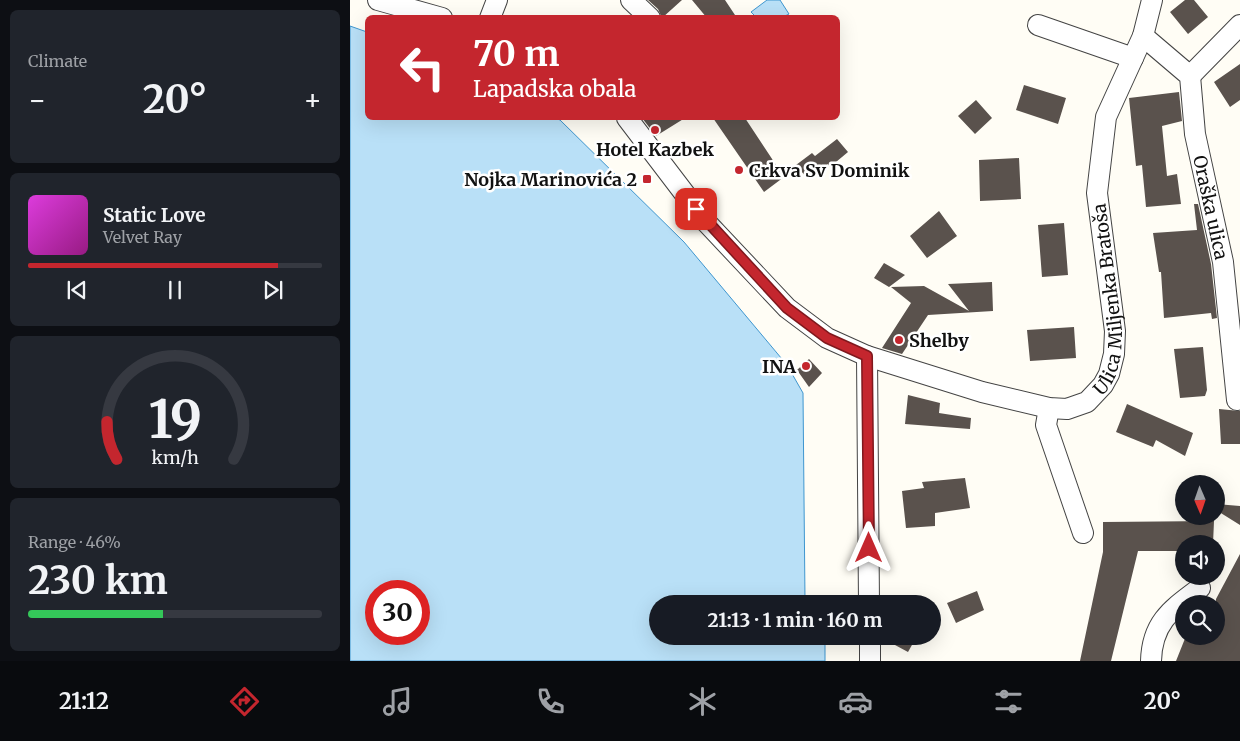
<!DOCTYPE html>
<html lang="en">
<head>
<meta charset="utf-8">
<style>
  body { margin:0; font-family:Merriweather,serif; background:#20242c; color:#f1f3f6; height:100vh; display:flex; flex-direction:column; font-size:19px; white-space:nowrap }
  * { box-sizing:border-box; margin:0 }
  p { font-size:16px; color:#9ea1a6 }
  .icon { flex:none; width:28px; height:28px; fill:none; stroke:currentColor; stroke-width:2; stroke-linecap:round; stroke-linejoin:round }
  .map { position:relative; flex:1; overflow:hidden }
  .side { display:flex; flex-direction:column; gap:10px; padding:10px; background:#0d0f14; width:350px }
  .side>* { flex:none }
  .top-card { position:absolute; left:15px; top:15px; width:475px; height:105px; border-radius:8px; box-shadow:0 5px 20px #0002; background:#c4262e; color:#fff; overflow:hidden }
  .needle { width:32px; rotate:178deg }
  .fabs { position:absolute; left:825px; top:475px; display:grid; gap:10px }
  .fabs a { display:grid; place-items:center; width:50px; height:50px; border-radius:50%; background:#171b24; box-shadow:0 5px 20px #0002; font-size:25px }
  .speed { position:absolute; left:15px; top:580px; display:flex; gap:10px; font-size:25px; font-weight:700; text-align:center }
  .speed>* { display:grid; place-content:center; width:65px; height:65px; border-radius:50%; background:#171b24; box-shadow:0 5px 20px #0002; line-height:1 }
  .speed .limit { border:8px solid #d22; background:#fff; color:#111 }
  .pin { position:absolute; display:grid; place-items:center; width:42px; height:42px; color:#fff; margin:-21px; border-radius:10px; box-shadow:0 2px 8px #0006 }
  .me { position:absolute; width:55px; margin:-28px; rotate:0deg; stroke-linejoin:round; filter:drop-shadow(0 0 4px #0008) }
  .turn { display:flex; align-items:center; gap:18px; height:105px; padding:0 25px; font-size:22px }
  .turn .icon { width:65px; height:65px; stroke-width:2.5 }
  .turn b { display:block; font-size:35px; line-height:42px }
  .big { font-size:38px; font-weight:700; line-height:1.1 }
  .side .tile { flex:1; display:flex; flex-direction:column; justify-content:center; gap:8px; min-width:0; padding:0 18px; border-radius:8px; background:#20242c }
  .side .dial { align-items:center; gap:0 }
  .dial svg { height:130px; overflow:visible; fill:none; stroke:#363941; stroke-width:7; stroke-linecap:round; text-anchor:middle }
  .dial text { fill:#f1f3f6; stroke:none }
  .song { display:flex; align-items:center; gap:15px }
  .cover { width:60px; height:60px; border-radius:8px; background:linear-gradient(135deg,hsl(300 70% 55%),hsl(310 70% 35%)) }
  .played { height:5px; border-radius:2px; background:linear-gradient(90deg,#c4262e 85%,#363941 85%) }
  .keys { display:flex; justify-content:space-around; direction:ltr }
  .heat { display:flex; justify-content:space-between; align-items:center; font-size:28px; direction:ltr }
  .charge { height:8px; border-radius:4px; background:linear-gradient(90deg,#34c759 46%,#363941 0) }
  .trip { position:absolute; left:299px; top:595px; width:292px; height:50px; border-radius:25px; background:#171b24; box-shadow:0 5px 20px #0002; font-weight:700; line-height:50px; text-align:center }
  .tabs { display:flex; height:80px; justify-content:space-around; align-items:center; background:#090b0e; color:#9ea1a6 }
  .tabs .icon { width:35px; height:35px }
  .tabs .current { color:#c4262e }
  .tabs b { font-size:22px; color:#f1f3f6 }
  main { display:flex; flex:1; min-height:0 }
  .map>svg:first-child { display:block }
  .water { fill:#b9e0f7; stroke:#3f96cf; fill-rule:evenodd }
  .building { fill:#5a524d }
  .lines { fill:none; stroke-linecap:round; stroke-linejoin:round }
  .minor-casing { stroke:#444; stroke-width:22 }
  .minor { stroke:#fff; stroke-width:20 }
  .route-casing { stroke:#7f191e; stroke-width:12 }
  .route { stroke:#c4262e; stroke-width:9 }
  .poi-dot { fill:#c4262e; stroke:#fff; stroke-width:2 }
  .labels { text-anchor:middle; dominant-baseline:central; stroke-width:5; stroke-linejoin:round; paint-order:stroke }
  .poi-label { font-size:18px; font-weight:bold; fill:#111; stroke:#fff; text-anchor:start }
  .street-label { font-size:18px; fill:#111; stroke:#fff }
</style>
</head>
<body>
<main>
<section class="side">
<div class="tile"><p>Climate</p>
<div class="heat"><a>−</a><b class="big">20°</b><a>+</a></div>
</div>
<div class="tile">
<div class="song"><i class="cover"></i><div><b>Static Love</b><p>Velvet Ray</p></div></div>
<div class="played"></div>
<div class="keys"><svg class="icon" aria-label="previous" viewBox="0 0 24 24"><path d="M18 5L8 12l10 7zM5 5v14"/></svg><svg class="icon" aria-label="pause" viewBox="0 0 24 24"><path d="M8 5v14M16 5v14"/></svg><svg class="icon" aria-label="next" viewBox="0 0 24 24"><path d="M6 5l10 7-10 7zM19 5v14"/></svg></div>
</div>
<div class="tile dial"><svg viewBox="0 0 100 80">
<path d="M14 69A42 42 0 1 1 86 69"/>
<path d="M14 69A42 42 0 0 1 8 46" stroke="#c4262e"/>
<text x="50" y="56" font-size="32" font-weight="700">19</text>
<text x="50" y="72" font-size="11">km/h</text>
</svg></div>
<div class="tile"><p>Range · 46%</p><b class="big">230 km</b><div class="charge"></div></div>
</section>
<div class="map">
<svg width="890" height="661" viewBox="0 0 890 661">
  <rect width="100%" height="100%" fill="#fffdf5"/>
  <path class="water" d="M417,0h13l9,14 -6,3h-27l-5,-5z
    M0,26l17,6 1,86h187l5,2 124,122 103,123 16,28 2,207 21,2v2h-168v32h167v25h-475zM26,591h43v43h-43z"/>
  <path class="building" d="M298,0h34l-20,18 -4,-9z
    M342,0h33l12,18h-30z
    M835,0h9l14,17 -20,17 -18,-22z
    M890,64v36l-10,7 -16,-25z
    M674,85l42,13 -8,26 -42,-14z
    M829,92l3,29 -20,5 5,50 10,-2 4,30 -35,3 -4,-42 -6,1 -7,-68z
    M626,100l16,18 -17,16 -17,-18z
    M292,118h43l-29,18z
    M363,118h32l39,59 -20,15z
    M487,139l11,13 -18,15 -2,-3 -21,14 -11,-13 16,-12 3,3z
    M669,158l2,41 -41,2 -1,-41z
    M844,204h4l13,60 6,54 -5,1 -1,-6 -47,5 -3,-46h-2l-6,-39 44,-3z
    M589,211l18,25 -30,22 -17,-22z
    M714,223l4,52 -26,2 -4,-52z
    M534,263l21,12 -16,12 -15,-9z
    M642,282l1,29 -65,4 -26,39 -20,-6 29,-45 -20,-16 33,-1 45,25 -21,-27z
    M724,327l2,31 -46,3 -3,-31z
    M853,347l4,43 -2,6 -25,2 -6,-49z
    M459,359l13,14 -13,14 -12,-17z
    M558,395l32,8 -1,10 32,5 -1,11 -65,-5z
    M777,404l66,29 -8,23 -29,-16 -3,7 -37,-15z
    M869,409l21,2v33h-19z
    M615,478l5,30 -35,5v13l-29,2 -4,-37 22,-3 -2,-6z
    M866,504l24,2v19l-24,-15z
    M864,521l-1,23h-29v7h-46l-27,110h-31l23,-109v-30z
    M890,554v107h-64l10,-25h30v-37z
    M627,591l7,19 -28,13 -9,-20z
    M532,636h35l-9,16 -26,-14z"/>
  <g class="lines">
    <g class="minor-casing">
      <g id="minor">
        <path d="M28,0l64,18"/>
        <path d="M281,0l19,18"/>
        <path d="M140,18l7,-18"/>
        <path d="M688,25l95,33"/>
        <path id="s1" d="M793,36l47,40 5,58 28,128 14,138"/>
        <path d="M840,76l50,-51"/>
        <path id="s2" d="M277,118l80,105 80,85 40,30 40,18 115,36 67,16 18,1 20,-7 16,-17 6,-11 5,-20 1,-23 -18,-138 9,-76 37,-81 9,-36"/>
        <path d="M517,356l2,248"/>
        <path d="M699,408l-3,17 37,108"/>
        <path d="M520,636v25"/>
        <path d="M801,661c1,-39 21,-52 49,-73"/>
      </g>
    </g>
    <use href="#minor" class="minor"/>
  </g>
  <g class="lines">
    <g class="route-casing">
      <path id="route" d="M346,209l91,99 40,30 40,18 2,192"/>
    </g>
    <use href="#route" class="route"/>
  </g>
  <g class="poi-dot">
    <circle cx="305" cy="130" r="5"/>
    <circle cx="389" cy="170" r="5"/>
    <rect x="292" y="174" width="10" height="10" rx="2.5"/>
    <circle cx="549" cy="340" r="5"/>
    <circle cx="456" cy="366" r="5"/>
  </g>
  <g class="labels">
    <g class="poi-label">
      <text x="305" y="149" text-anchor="middle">Hotel Kazbek</text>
      <text x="399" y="170">Crkva Sv Dominik</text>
      <text x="287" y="179" text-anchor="end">Nojka Marinovića 2</text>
      <text x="559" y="340">Shelby</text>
      <text x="446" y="366" text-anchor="end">INA</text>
    </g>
    <g class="street-label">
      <text stroke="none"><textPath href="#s1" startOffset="195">Oraška ulica</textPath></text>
      <text stroke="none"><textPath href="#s2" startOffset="682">Ulica Miljenka Bratoša</textPath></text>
    </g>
  </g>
</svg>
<div class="fabs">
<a><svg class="needle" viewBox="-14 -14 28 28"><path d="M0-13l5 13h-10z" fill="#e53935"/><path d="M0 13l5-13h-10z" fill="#9ea1a6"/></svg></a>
<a><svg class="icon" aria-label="sound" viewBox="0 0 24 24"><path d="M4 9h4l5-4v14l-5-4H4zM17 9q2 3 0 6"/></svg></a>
<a><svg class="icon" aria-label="search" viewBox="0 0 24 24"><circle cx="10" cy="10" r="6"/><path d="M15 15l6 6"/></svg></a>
</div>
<div class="speed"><div class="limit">30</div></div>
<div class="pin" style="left:346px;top:209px;background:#d93025"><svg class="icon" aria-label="arrive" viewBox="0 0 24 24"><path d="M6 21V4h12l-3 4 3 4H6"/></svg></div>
<svg class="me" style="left:519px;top:548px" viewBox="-20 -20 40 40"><path d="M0-17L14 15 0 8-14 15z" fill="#c4262e" stroke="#fff" stroke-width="4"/></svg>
<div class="trip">21:13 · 1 min · 160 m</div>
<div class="top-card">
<div class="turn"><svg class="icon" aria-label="left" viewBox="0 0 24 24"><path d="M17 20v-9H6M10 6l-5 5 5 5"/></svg><div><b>70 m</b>Lapadska obala</div></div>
</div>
</div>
</main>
<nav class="tabs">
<b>21:12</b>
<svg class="icon current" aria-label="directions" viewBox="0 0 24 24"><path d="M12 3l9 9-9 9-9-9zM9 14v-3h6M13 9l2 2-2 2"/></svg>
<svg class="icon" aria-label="music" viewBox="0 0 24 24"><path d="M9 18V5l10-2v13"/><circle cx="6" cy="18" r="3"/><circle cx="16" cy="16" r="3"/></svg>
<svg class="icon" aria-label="phone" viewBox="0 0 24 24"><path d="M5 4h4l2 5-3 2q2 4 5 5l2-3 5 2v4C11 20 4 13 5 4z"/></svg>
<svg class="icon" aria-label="climate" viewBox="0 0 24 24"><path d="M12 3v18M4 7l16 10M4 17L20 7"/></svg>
<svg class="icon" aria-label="car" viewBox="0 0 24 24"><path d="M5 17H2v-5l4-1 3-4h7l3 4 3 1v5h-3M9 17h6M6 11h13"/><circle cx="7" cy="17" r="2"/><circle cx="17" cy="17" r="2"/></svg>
<svg class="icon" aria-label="filters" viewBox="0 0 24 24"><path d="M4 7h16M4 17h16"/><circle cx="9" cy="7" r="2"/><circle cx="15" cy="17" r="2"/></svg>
<b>20°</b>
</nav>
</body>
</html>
